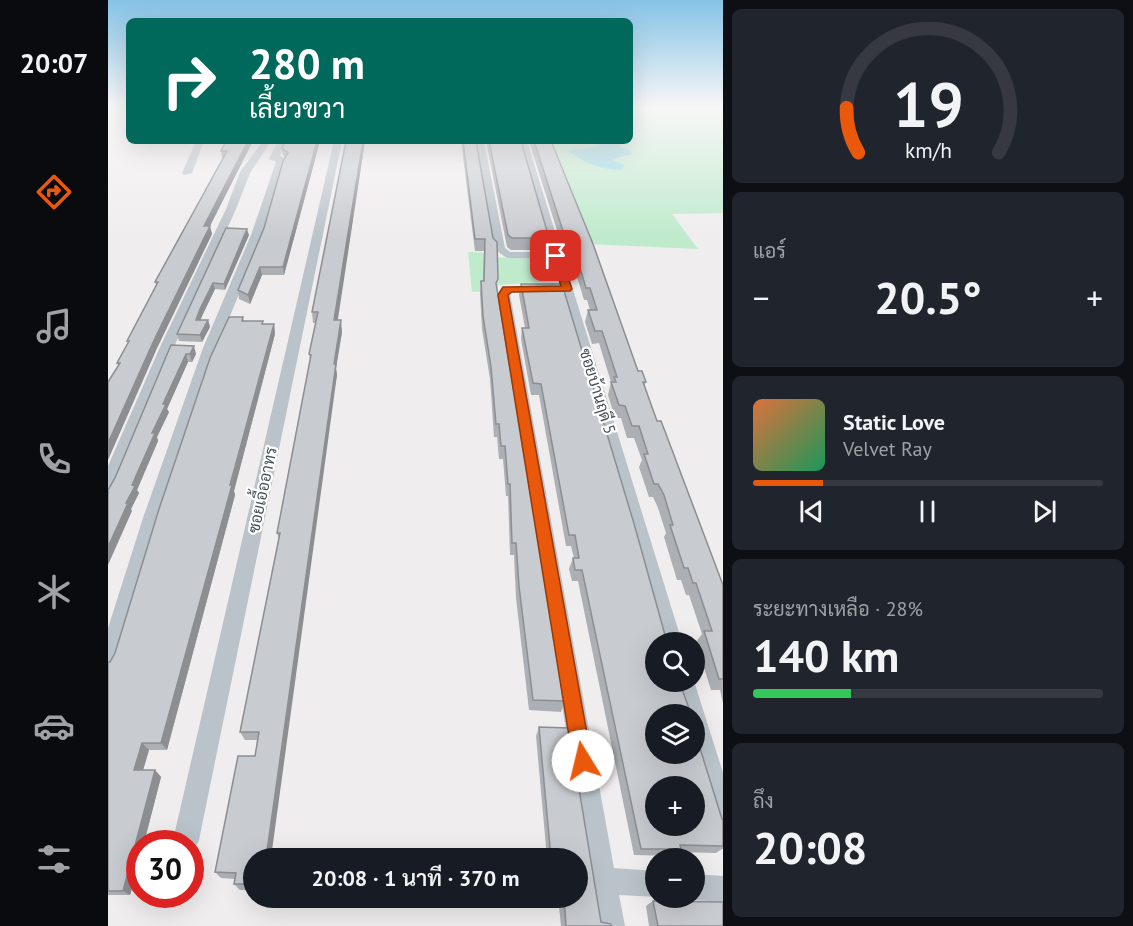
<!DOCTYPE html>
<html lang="th">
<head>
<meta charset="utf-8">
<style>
  body { margin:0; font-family:"PT Sans",Sarabun,sans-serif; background:#20242c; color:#f1f3f6; height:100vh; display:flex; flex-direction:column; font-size:22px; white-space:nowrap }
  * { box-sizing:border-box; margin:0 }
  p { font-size:20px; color:#9ea1a6 }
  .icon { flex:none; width:33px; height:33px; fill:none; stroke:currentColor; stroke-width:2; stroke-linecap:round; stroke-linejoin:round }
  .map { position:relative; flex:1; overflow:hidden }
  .panel { display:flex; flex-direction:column; gap:9px; padding:9px; background:#0d0f14; width:410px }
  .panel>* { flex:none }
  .guide { position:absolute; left:18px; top:18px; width:507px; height:126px; border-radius:9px; box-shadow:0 6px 24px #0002; background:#00695c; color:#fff; overflow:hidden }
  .tools { position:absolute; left:537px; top:632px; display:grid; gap:12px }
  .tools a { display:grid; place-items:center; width:60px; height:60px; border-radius:50%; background:#171b24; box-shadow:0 6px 24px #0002; font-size:30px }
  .speed { position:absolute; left:18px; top:830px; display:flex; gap:12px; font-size:30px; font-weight:700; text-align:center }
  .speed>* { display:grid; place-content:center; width:78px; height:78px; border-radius:50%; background:#171b24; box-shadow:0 6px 24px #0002; line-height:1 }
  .speed .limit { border:9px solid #d22; background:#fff; color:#111 }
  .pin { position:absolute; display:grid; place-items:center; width:51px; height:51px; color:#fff; margin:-26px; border-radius:12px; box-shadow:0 3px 9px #0006 }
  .me { position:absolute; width:66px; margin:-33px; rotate:351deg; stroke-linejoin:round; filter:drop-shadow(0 0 4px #0008) }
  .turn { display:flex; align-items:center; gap:21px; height:126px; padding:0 24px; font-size:27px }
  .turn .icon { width:78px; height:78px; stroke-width:2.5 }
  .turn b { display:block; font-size:42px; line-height:51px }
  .big { font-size:45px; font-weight:600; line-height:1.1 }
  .panel .widget { flex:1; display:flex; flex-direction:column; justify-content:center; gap:9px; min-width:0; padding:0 21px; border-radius:9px; background:#20242c }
  .panel .dial { align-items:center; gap:0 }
  .dial svg { height:156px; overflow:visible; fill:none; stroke:#363941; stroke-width:7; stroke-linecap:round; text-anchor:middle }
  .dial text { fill:#f1f3f6; stroke:none }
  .song { display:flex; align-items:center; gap:18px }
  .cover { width:72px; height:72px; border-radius:9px; background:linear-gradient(135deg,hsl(20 70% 55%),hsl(150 70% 35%)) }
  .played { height:6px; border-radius:3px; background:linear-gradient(90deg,#ea580c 20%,#363941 20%) }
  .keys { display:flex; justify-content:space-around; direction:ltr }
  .heat { display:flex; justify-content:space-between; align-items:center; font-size:33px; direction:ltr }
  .charge { height:9px; border-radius:4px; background:linear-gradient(90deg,#34c759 28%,#363941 0) }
  .trip { position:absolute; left:135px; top:848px; width:345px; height:60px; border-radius:30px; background:#171b24; box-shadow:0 6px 24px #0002; font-weight:600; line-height:60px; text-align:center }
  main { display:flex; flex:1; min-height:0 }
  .tabs { display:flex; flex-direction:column; width:108px; justify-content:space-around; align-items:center; background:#090b0e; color:#9ea1a6 }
  .tabs .icon { width:42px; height:42px }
  .tabs .selected { color:#ea580c }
  .tabs b { font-size:27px; color:#f1f3f6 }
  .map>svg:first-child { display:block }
  .green { fill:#bfeacc; fill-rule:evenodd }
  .water { fill:#90d8e4 }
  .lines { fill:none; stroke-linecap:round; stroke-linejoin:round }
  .minor { fill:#bac3c9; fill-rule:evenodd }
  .wall { fill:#acafb3 }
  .shaded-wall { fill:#8c8e92 }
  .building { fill:#c8cbd0; stroke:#8c8e92; stroke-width:1.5; fill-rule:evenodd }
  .route { fill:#ea580c; stroke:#983908; stroke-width:1.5 }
  .labels { text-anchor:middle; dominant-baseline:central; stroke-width:4.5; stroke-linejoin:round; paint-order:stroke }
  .street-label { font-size:16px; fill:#475259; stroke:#fff }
</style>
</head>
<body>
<main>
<nav class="tabs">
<b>20:07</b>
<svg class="icon selected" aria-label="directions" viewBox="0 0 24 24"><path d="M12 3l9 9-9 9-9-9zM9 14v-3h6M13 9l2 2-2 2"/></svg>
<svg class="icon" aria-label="music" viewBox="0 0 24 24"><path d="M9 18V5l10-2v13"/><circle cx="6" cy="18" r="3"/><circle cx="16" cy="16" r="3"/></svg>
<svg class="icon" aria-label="phone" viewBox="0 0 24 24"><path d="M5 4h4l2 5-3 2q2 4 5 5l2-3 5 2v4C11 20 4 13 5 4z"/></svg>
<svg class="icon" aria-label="climate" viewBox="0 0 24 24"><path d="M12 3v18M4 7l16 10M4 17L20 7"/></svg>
<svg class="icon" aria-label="car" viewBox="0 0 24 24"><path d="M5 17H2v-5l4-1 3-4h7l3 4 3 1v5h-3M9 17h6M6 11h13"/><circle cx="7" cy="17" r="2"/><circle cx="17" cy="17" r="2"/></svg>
<svg class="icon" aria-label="filters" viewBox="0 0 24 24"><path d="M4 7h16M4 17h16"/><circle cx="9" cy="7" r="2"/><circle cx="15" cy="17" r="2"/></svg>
</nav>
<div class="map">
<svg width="616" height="926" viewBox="0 0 616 926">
  <rect width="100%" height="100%" fill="#f0edee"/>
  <path class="green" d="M522,108h87l6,8v97l-51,1 26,35 -110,-5 -38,-103h80zM497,141l15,8 6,8 -17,3 11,10 -31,-7 -21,-12 25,-4z
    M360,252l23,1 3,4 54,3 9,21 -59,4 -1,6 -25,1z"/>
  <path class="water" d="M497,141l14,2 2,5 7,1 4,5 -20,6 13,5 -4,5c-11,0 -30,-4 -39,-10 -6,-4 -9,-7 -16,-9l27,-4z"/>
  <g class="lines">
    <path class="minor" d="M88,141h8l-12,32 -8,2 -2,-2z
      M155,141h8l-21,32 -14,36 -62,138 -7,21 -50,117 -3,5 -6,1v-25l52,-119 66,-138 14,-37z
      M170,141h8l-6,15 7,3 -5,8 -19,68 -46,113 -56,170 -42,143 -3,7 -8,3v-43l35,-110 60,-170 48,-113 25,-73 -7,-3z
      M226,141h8l-143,699 -4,9 -5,2v-8h-16l-1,-3z
      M368,141h8l21,107 5,4h40l-31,-111h8l155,501h-20l-100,-349h-52l104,575 42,3 1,26 -38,-2 6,31h-28l-100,-631 5,-8 58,-2 -8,-26 -45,-1 -13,-9z
      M564,681h22l30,95v52l-9,-3 -3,-9 -19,-63 1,-39h-12z
      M586,874l30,2v26l-30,-2 -8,-3h8z"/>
  </g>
  <path class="wall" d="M118,141h27l-44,85 3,8 -54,112 -40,19 -1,-2 11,-20 -1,-2 29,-56 -1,-3 68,-124h-1l-1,-7z
    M212,141l-36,134h-22l-12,29 -11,-5 -1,-9 26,-62 21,-71 -2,-2 -1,-7z
    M238,141h19l-28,179 5,12 -6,36 1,7 -83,483v32h-14l-6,-6 1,-5 -14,-1 -6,-6 40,-116 2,-16h-12l-5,-8 39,-193 -2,-6 33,-173 -1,-6 7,-31h-3l-1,-11z
    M353,141h15l21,148 68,412 -4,11 -32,-2 -13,-112 -2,-43h-4l-2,-59h-2l-3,-37h-4l-2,-22h-3l-4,-58 -8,-50 -2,-36 1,-12h2l1,-30h-9z
    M378,141h35l28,97 -2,12h-36l-4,-3z
    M421,141h22l87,230 8,11 -2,4 13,35 66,164v118l-3,-13h-9l-15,-48 6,-8 -13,-39h-3l-5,-15h-4l-13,-43 2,-4 -8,-25 -5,-11h-4l-10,-30 3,-7 -8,-22h-7l-6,-20h-6l-7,-23 3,-13 -12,-39 -7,1 -7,-22 3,-12h2l-3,-10h-3l-17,-57h-6z
    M118,228l23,7 -24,55 -10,-1 -13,27 -2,4h8l2,7 -8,15 -23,-1 -2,-7z
    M413,284l135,358 43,103 23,74h1v30h-1l-6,4 -38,-1 -5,4 -39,-1 -56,-274h-6l-3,-12 4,-11h1l-3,-12h-5l-27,-151h-8l-10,-56 1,-11h3l-6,-33z
    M135,317l1,4h19v3h11l1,10 -41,157 1,4 -68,255h-18l-6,20h12l6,7 -17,66h-4v17l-10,35h-22v-233h2l5,-9z
    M63,345l25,9 -4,8h-4l-21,47 2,3 -12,25 1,4 -21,49 2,3 -8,16 1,2 -17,-33z
    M431,727l62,195 10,4h-50l-3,-29h20v-39h-31l-11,-122z
    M545,901l70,25h-74l-3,-20z"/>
  <path class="shaded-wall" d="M140,141h5l-47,93 -2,-8z
    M209,141h3l-36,134 -1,-8z
    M255,141h2l-29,191 -2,-12z
    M102,226l2,8 -54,112 -50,114v-17l47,-105z
    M139,229l2,6 -24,55 -1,-6z
    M152,267l2,8 -12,29 -2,-9z
    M105,283l2,6 -13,27 -4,11 -2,-7 4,-11z
    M100,320l2,7 -8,15 -2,-7z
    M233,320l1,12 -6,36 1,7 -66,483h-5l68,-494z
    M166,324l1,10 -41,157 1,4 -68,255 -6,-7z
    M86,346l2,8 -4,8 -2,-8z
    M78,354l2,8 -21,47 2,3 -12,25 1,4 -21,49 2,3 -8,16 1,2 -24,54v-18l18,-44 6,-18 31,-81z
    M34,743l7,7 -8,27 -7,-7z
    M47,770l6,7 -17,66h-4v17l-10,35 -7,-4z"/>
  <path class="building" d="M118,141h22l-44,85h6l-55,112 -47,105v-61l12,-19h-3l12,-22h-2l31,-59h-3l72,-131h-6z
    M177,141h32l-34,126h-23l-12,28 -10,-5 26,-62 19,-67 5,-8 -6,-5z
    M238,141h17l-29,179h7l-7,44h2l-70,494h-12v26h-20l2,-11 -21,-1 23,-116h17l4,-24h-19l40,-199h-3l34,-178 -2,-1 9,-42h-6z
    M355,141h13l17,97 4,4 1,37 -2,4 69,418 -32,-1 -14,-114 -3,-43h-4l-2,-59h-2l-3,-38h-4l-2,-22h-3l-5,-57 -8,-51 -2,-35h3l1,-42h-10z
    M381,141h32l28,97h-37l-4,-3z
    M426,141h17l42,103 45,127h4l4,11h-3l14,39h4l5,13 57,151v94h-4l-15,-48h8l-16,-48h-3l-5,-15h-4l-14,-43h3l-9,-30 -6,-11h-4l-10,-30h4l-9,-28h-7l-7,-20 -6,-1 -8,-23h5l-2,-5h3l-15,-46h-7l-7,-21h9l-7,-22h-4l-17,-57h-6z
    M118,228l21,1 -23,55 -11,-1 -13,26 -4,11h12l-8,15 -23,-1z
    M413,284h41l73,243 32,115h-11v39h22l2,8h2l9,25h-35v39h38v-33h1l4,25 23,74h1v27l-43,-1 1,4h-40l-59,-279h-7l-2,-12h6l-4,-23h-6l-28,-151 -8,-1 -11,-55h7zM548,786h38v39h-38z
    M121,317h14l-1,4h21l-1,3h12l-44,161h2l-71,258h-19l-8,27h21l-32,121h-15v-229h2l5,-9 44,-144 51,-151z
    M63,345l23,1 -4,8h-4l-23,50h3l-14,29h3l-23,52 3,1 -9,17h2l-20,44v-57l7,-12z
    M431,727l30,1 32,194 10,2v2h-45l-2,-29h14v-39h-27z
    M545,901l70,1v24h-65z"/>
  <linearGradient id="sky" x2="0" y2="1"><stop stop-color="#85c2e6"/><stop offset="0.45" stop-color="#f8f7f7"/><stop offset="1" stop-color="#f8f7f7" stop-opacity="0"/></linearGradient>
  <rect width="616" height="238" fill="url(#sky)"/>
  <path class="route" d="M448,253l5,3 11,33 -2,2 -58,1 -4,3 84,466 -2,7 -7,3 -7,-3 -3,-7 -75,-466 5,-8h3l55,-1 -9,-30z"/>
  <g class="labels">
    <g class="street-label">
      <text transform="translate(490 391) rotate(73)">ซอยบ้านฤดี 5</text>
      <text transform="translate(154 490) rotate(-78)">ซอยเอื้ออาทร</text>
    </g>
  </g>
</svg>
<div class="tools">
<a><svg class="icon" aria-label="search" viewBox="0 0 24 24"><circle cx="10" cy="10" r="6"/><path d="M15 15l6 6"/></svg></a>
<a><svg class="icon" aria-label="layers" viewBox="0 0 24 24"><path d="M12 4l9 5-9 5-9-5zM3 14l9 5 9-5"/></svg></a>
<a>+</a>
<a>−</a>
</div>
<div class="speed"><div class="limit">30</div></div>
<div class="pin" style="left:448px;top:256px;background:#d93025"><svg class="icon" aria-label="arrive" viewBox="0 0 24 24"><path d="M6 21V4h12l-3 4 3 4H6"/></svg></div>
<svg class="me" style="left:475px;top:761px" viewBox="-20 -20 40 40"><circle r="19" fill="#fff"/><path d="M0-13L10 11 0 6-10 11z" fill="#ea580c"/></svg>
<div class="trip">20:08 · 1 นาที · 370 m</div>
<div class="guide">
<div class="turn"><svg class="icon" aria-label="right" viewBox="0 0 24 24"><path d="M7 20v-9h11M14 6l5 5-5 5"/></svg><div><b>280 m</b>เลี้ยวขวา</div></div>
</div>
</div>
<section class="panel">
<div class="widget dial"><svg viewBox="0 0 100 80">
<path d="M14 69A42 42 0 1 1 86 69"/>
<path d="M14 69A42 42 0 0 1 8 46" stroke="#ea580c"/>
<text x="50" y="56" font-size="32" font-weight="700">19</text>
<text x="50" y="72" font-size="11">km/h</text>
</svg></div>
<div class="widget"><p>แอร์</p>
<div class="heat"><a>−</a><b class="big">20.5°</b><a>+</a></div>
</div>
<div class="widget">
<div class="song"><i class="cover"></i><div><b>Static Love</b><p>Velvet Ray</p></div></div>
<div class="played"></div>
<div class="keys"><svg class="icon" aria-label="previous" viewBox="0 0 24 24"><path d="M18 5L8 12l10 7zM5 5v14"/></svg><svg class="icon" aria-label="pause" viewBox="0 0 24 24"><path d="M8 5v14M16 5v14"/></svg><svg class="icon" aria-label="next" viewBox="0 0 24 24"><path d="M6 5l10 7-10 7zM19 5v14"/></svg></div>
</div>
<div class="widget"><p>ระยะทางเหลือ · 28%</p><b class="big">140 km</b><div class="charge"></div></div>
<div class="widget"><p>ถึง</p><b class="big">20:08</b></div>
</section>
</main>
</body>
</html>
